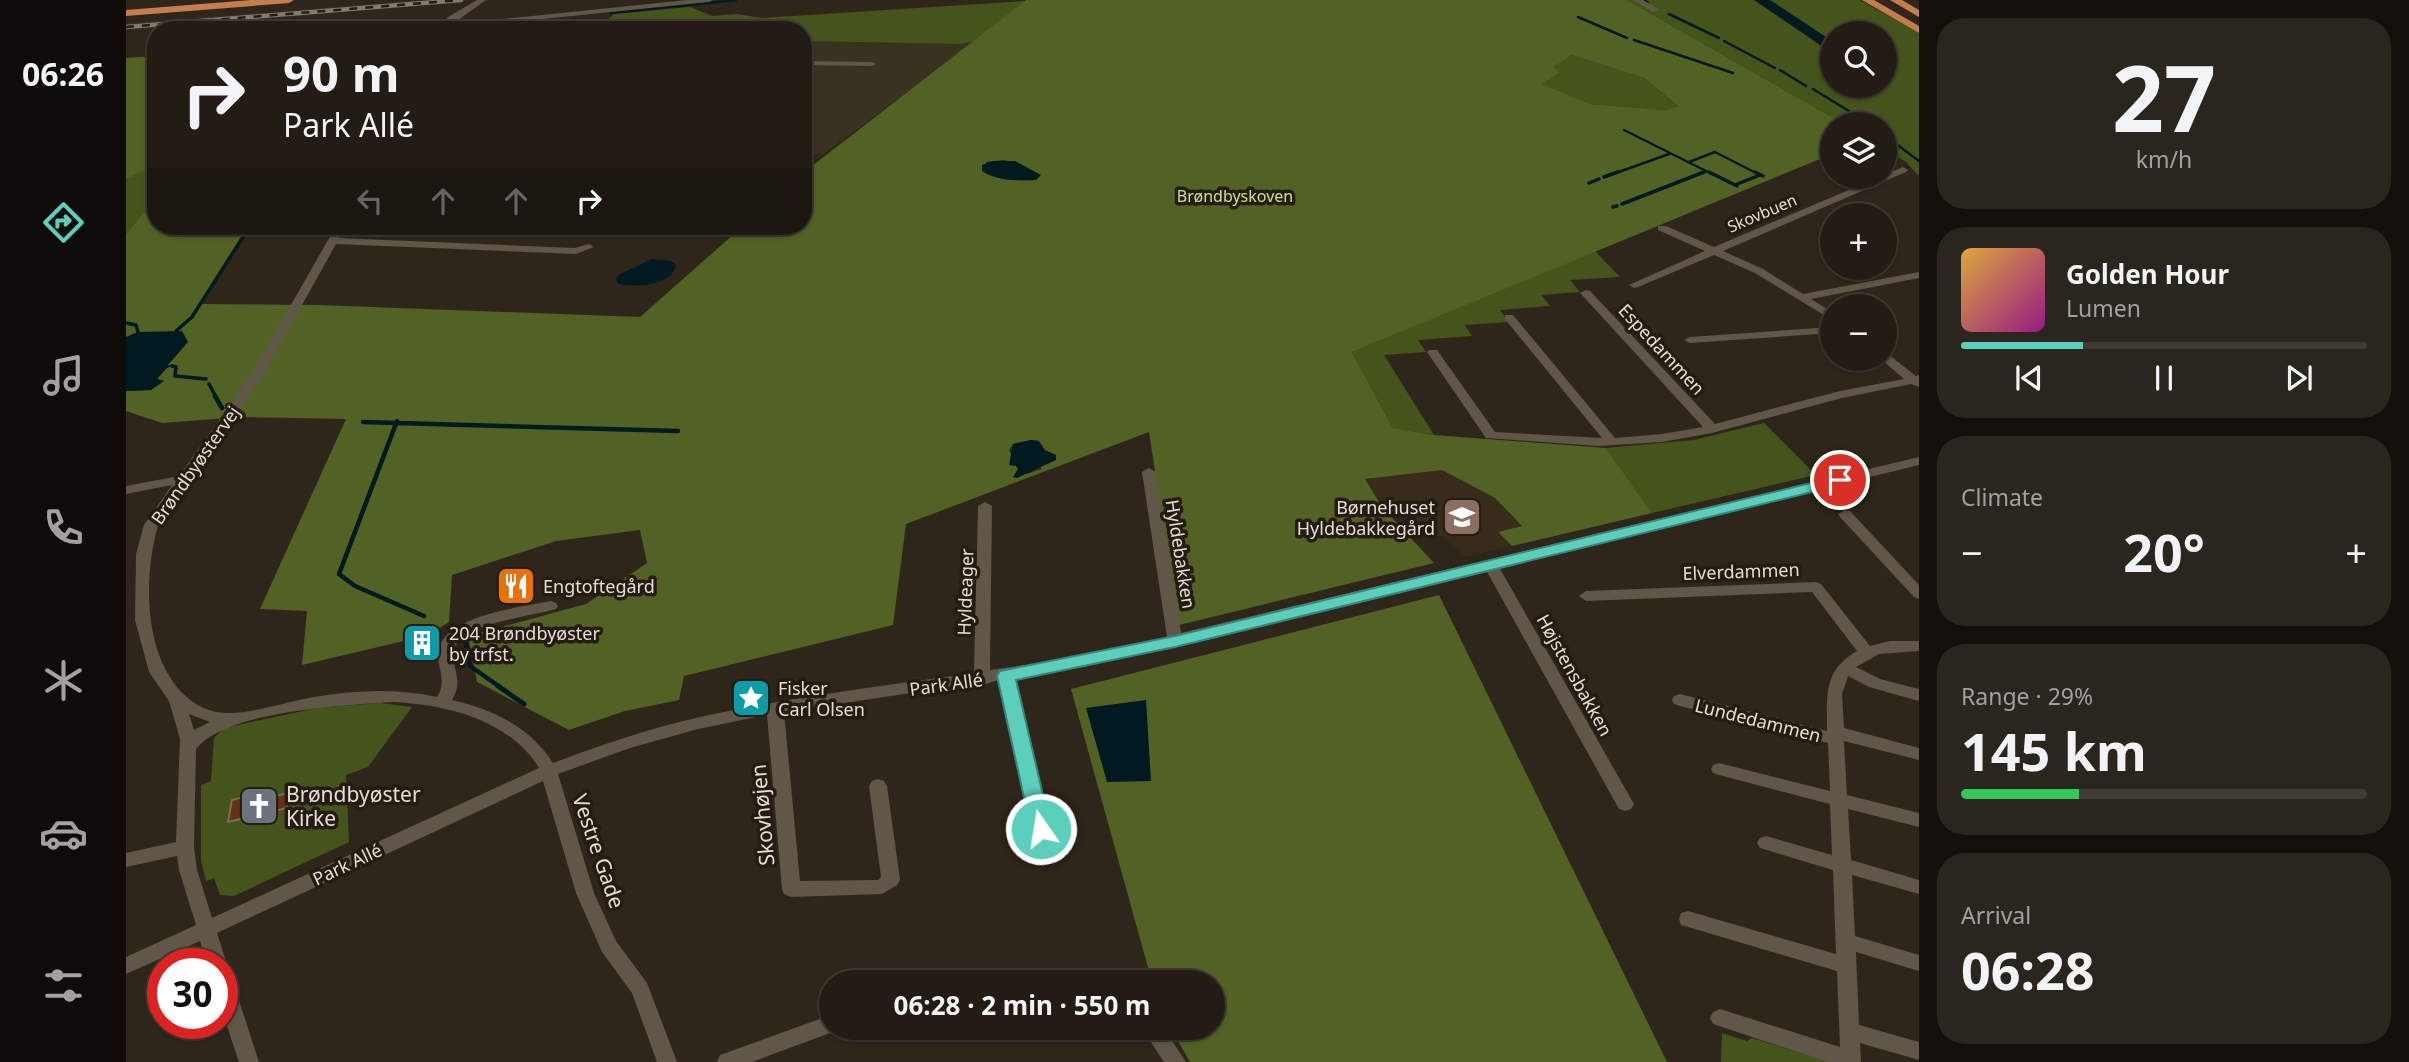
<!DOCTYPE html>
<html lang="en">
<head>
<meta charset="utf-8">
<style>
  body { margin:0; font-family:"Noto Sans",sans-serif; background:#2a251d; color:#f1f3f6; height:100vh; display:flex; flex-direction:column; font-size:26px; white-space:nowrap }
  * { box-sizing:border-box; margin:0 }
  p { font-size:23px; color:#a2a1a0 }
  .icon { flex:none; width:38px; height:38px; fill:none; stroke:currentColor; stroke-width:2; stroke-linecap:round; stroke-linejoin:round }
  .map { position:relative; flex:1; overflow:hidden }
  .drawer { display:flex; flex-direction:column; gap:18px; padding:18px; background:#130f0b; width:490px }
  .drawer>* { flex:none }
  .banner { position:absolute; left:21px; top:21px; width:665px; height:214px; border-radius:28px; box-shadow:0 2px 5px #0004,0 0 0 2px #3f3a34; background:#221c14; color:#f1f3f6; overflow:hidden }
  .controls { position:absolute; left:1694px; top:21px; display:grid; gap:14px }
  .controls a { display:grid; place-items:center; width:77px; height:77px; border-radius:50%; background:#221c14; box-shadow:0 2px 5px #0004,0 0 0 2px #3f3a34; font-size:35px }
  .speed { position:absolute; left:21px; top:948px; display:flex; gap:14px; font-size:35px; font-weight:700; text-align:center }
  .speed>* { display:grid; place-content:center; width:91px; height:91px; border-radius:50%; background:#221c14; box-shadow:0 2px 5px #0004,0 0 0 2px #3f3a34; line-height:1 }
  .speed .limit { border:10px solid #d22; background:#fff; color:#111 }
  .pin { position:absolute; display:grid; place-items:center; width:60px; height:60px; color:#fff; margin:-30px; border:4px solid #fff; border-radius:50%; box-shadow:0 2px 7px #0007 }
  .me { position:absolute; width:77px; margin:-38px; rotate:347deg; stroke-linejoin:round; filter:drop-shadow(0 0 5px #0008) }
  .turn { display:flex; align-items:center; gap:24px; height:147px; padding:0 21px; font-size:32px }
  .turn .icon { width:91px; height:91px; stroke-width:2.5 }
  .turn b { display:block; font-size:49px; line-height:60px }
  .lanes { display:flex; align-items:center; height:66px; padding:0 21px; background:#0003; justify-content:center; gap:35px; direction:ltr }
  .lanes .off { opacity:.35 }
  .big { font-size:52px; font-weight:700; line-height:1.1 }
  .drawer .tile { flex:1; display:flex; flex-direction:column; justify-content:center; gap:10px; min-width:0; padding:0 24px; border-radius:28px; background:#2a251d }
  .drawer .dial { align-items:center; gap:0 }
  .dial b { font-size:91px; line-height:1 }
  .song { display:flex; align-items:center; gap:21px }
  .cover { width:84px; height:84px; border-radius:10px; background:linear-gradient(135deg,hsl(40 70% 55%),hsl(310 70% 35%)) }
  .played { height:7px; border-radius:4px; background:linear-gradient(90deg,#5bcebc 30%,#3f3a34 30%) }
  .keys { display:flex; justify-content:space-around; direction:ltr }
  .heat { display:flex; justify-content:space-between; align-items:center; font-size:38px; direction:ltr }
  .charge { height:10px; border-radius:5px; background:linear-gradient(90deg,#34c759 29%,#3f3a34 0) }
  .trip { position:absolute; left:693px; top:970px; width:406px; height:70px; border-radius:35px; background:#221c14; box-shadow:0 2px 5px #0004,0 0 0 2px #3f3a34; font-weight:700; line-height:70px; text-align:center }
  main { display:flex; flex:1; min-height:0 }
  .tab-bar { display:flex; flex-direction:column; width:126px; justify-content:space-around; align-items:center; background:#0e0b08; color:#a2a1a0 }
  .tab-bar .icon { width:49px; height:49px }
  .tab-bar .current { color:#5bcebc }
  .tab-bar b { font-size:32px; color:#f1f3f6 }
  .map>svg:first-child { display:block }
  .built { fill:#372b19 }
  .medical { fill:#383221 }
  .green { fill:#45541b; fill-rule:evenodd }
  .forest { fill:#526225; fill-rule:evenodd }
  .water { fill:#001a20 }
  .lines { fill:none; stroke-linecap:round; stroke-linejoin:round }
  .stream-far3 { stroke:#001a20; stroke-width:2.5 }
  .stream-far2 { stroke:#001a20; stroke-width:3.5 }
  .stream-far1 { stroke:#001a20; stroke-width:4.5 }
  .stream { stroke:#001a20; stroke-width:5 }
  .building { fill:#663012; stroke:#7c6b63; stroke-width:2 }
  .minor { fill:#605749; fill-rule:evenodd }
  .highway { fill:#c57d4f; fill-rule:evenodd }
  .rail-casing { stroke:#827b71; stroke-width:4.5 }
  .rail { stroke:#241c10; stroke-width:2.5; stroke-dasharray:8; stroke-linecap:butt }
  .route { fill:#5bcebc; stroke:#3b867a; stroke-width:2 }
  .labels { text-anchor:middle; dominant-baseline:central; stroke-width:7; stroke-linejoin:round; paint-order:stroke }
  .far-park-label { font-size:16px; fill:#c8e289; stroke:#241c10 }
  .far-street-label { font-size:16px; fill:#e3ded6; stroke:#241c10 }
  .street-label { font-size:18px; fill:#e3ded6; stroke:#241c10 }
  .poi-label { font-size:18px; fill:#e3ded6; stroke:#241c10; text-anchor:start }
  .near-poi-label { font-size:21px; fill:#e3ded6; stroke:#241c10; text-anchor:start }
  .near-street-label { font-size:21px; fill:#e3ded6; stroke:#241c10 }
</style>
</head>
<body>
<main>
<nav class="tab-bar">
<b>06:26</b>
<svg class="icon current" aria-label="directions" viewBox="0 0 24 24"><path d="M12 3l9 9-9 9-9-9zM9 14v-3h6M13 9l2 2-2 2"/></svg>
<svg class="icon" aria-label="music" viewBox="0 0 24 24"><path d="M9 18V5l10-2v13"/><circle cx="6" cy="18" r="3"/><circle cx="16" cy="16" r="3"/></svg>
<svg class="icon" aria-label="phone" viewBox="0 0 24 24"><path d="M5 4h4l2 5-3 2q2 4 5 5l2-3 5 2v4C11 20 4 13 5 4z"/></svg>
<svg class="icon" aria-label="climate" viewBox="0 0 24 24"><path d="M12 3v18M4 7l16 10M4 17L20 7"/></svg>
<svg class="icon" aria-label="car" viewBox="0 0 24 24"><path d="M5 17H2v-5l4-1 3-4h7l3 4 3 1v5h-3M9 17h6M6 11h13"/><circle cx="7" cy="17" r="2"/><circle cx="17" cy="17" r="2"/></svg>
<svg class="icon" aria-label="filters" viewBox="0 0 24 24"><path d="M4 7h16M4 17h16"/><circle cx="9" cy="7" r="2"/><circle cx="15" cy="17" r="2"/></svg>
</nav>
<div class="map">
<svg width="1793" height="1062" viewBox="0 0 1793 1062">
  <rect width="100%" height="100%" fill="#2e261a"/>
  <path class="built" d="M292,0h59l-351,28v-5z
    M1316,470l53,28 27,29 -23,6 13,13 -48,11 -22,-21h-13l-28,-32 -19,3 -18,-28z"/>
  <path class="medical" d="M677,41l157,3 15,-3 -151,113 -21,-1z"/>
  <path class="green" d="M1501,0h233l59,33v143l-13,-14 -21,-13v-25h-41zM1706,33h53v53h-53z
    M899,1l-50,40 -15,3 -157,-3v-11h-284l2,-3c27,1 73,9 93,-13l76,-7 22,9 24,-2 26,4z
    M1446,55l72,23 34,28 -12,4 -76,-6 -49,-20 17,-11 -4,-6z
    M30,156v51l-12,5 -18,22v-55l26,-17z
    M1469,251l25,26 -50,3 10,12 -39,3 9,11 -50,4 9,12 -44,3 7,11 -54,4 8,12 -42,3 50,80 -41,-7 -41,-76z
    M1638,423l52,52 -164,38 -46,-65 88,-8z
    M255,703l31,4 -44,60 -22,8 3,67 -115,54 -14,-1 -6,-17 -8,3 -5,-20v-76l10,-4 3,-43 10,-10 93,-20z
    M1596,1033l25,8 5,-3 78,24h-109z"/>
  <path class="forest" d="M900,0h601l217,124h-12v30l-480,198 41,76 41,7 172,13 46,65 -140,33 -14,-14 24,-6 -27,-28 -53,-28 -77,9 17,28 52,56 -255,62 -30,-193 -243,92 -13,101 -209,51 -5,24 -54,11 -56,19 -92,-48 -9,-46 118,-32 61,-41 -7,-33 -84,11 -104,34 -3,47 -20,13 -127,30 5,-54 -47,-2 86,-190 -104,-2 -80,6 -36,-12v-20l25,-1 12,-9 -6,-2 11,-14 -30,-33 -12,5v-103l18,-22 12,-5v19h94l-48,78 117,1 321,12 103,-91h60v-53zM1446,55l72,23 34,28 -12,4 -76,-6 -48,-20 17,-11 -5,-6zM878,160l19,5 -8,15 -28,-6 -1,-12zM905,440l13,10 -3,19 -14,5 -9,-5 -9,-19 4,-6z
    M30,56v100l-8,12 -22,11v-121z
    M1313,595l228,467h-477l-20,-35h43v-45h-61l-81,-293z"/>
  <path class="water" d="M1628,0h16l62,41v12z
    M867,161h22l26,14 -5,5c-17,1 -40,1 -54,-9v-6z
    M526,259l19,2 5,4c-5,22 -41,22 -58,19l-2,-5 4,-5z
    M56,331l6,11 -20,23 4,1 -5,2 -10,11 7,2 -13,9 -25,1v-54l12,-5z
    M906,440l7,1 6,9 11,5v5l-39,18 -4,-1 5,-8 -2,-3 -7,-1 4,-21z
    M1020,700l5,81 -44,1 -21,-74z"/>
  <g class="lines">
    <path class="stream-far3" d="M1518,0l4,3
      M485,13l125,-13
      M1543,14l50,24
      M1452,17l49,21
      M1508,40l99,33
      M1598,41l51,27
      M1654,70l26,16
      M1687,89l57,35
      M1498,130l88,44
      M1765,140l28,21
      M1563,162l26,-10 43,22
      M1487,174l56,-20
      M1573,174l7,-3"/>
    <path class="stream-far2" d="M1583,172l28,14
      M1629,172l8,4
      M1478,177l14,-5
      M1463,183l10,-4
      M1609,185l25,-10
      M1496,204l82,-32
      M1487,207l4,-1
      M0,323l10,2 2,7
      M50,331l16,-14 58,-91
      M46,366l4,1 -1,9 31,3
      M83,384l7,13"/>
    <path class="stream-far1" d="M89,396l7,12
      M271,421l-58,153 16,12 69,30
      M237,422l315,9
      M339,640l5,26 30,21"/>
    <path class="stream" d="M372,686l26,18"/>
  </g>
  <path class="building" d="M147,789l-1,8 16,-4 -1,15 -59,14 4,-22z"/>
  <g class="lines">
    <path class="minor" d="M351,0h9l-42,30h-9l13,-13z
      M561,0h26l-4,2 -206,21 -16,7h-12l27,-11z
      M1507,0h10l17,10 -7,2z
      M677,61l69,1 4,2 -4,2 -69,-1z
      M1777,167l5,3 -2,2 -183,79 40,18 40,25 116,-22v6l-108,21 21,13v8l-77,-47 -41,-18 -76,32 -4,1 -5,-3 76,-34 -47,-21v-4h8l48,21z
      M210,226h10l-7,12 236,10 14,-4 5,3 -18,7 -240,-10 -73,131 -105,150c-11,40 -13,87 0,127 11,32 35,62 72,61 24,0 60,-12 84,-16 41,-7 83,-9 123,0 10,-15 1,-27 1,-43 1,-38 84,-47 113,-53l5,2 2,3 -2,3c-22,7 -100,15 -102,43 -2,21 10,27 -2,48 40,9 78,27 101,63 48,-18 97,-35 147,-46 91,-20 183,-31 274,-44l4,-167 7,-4 7,4 -2,164 93,-13 84,-20 -25,-165 7,-4 7,4 25,161 738,-176v8l-420,102 135,237 -3,5 -6,2 -6,-2 -133,-239 -403,97 -69,11 36,151 -3,5 -6,2 -6,-2 -3,-5 -33,-149 -17,5 -4,-2 -194,29 16,169 78,-1 3,-3 -12,-91 3,-5 6,-2 6,2 3,5 13,94 -3,5 -15,9 -91,3 -7,-3 -2,-5 -15,-174 -69,14 -68,19 -72,26 36,119 22,48 31,42 30,79h-20l-25,-69 -30,-41 -26,-59 -33,-112 -326,152 10,31 -3,6 -2,-6h-15l-7,-23 -74,33v-17l70,-32 -17,-55 -2,-14 -51,11v-14l50,-11 4,-103 -11,-38 -20,-29 -14,-52 1,-66 8,-29 28,-40 -46,9v-8l53,-10 72,-101zM266,702c53,2 118,18 147,66l-327,150 -15,-48 -3,-23 2,-98c32,-39 146,-43 196,-47zM63,714l21,8 -16,8z
      M1460,290l4,1 125,133 125,-33 64,-12 -23,-20h4v-7l31,24 3,-1v12l-8,-3 -69,14 -130,35 -50,9 -64,4 -112,-8 -59,-86 2,-2h8l58,82 107,6 -97,-119v-4h8l102,123 47,-4 41,-7 -121,-132 -2,-2z
      M1706,327v6l-142,10 -6,-3 6,-3z
      M1719,510l5,1 69,74v14l-5,-2 -74,-80 -2,-3z
      M1690,582l5,2 49,62 20,-5h29v10l-40,3 -23,13 24,12 39,10v12l-50,-14 -21,-11 -6,18 2,34 75,20v12l-75,-19 3,54 72,18v14l-71,-18 3,51 68,20v14l-67,-19 3,61 64,19v16l-63,-19 3,73 60,17v18l-59,-17 1,19h-33l-115,-38 -3,-6 3,-6 7,-3 120,38 -3,-76 -149,-44 -7,-2 -2,-6 2,-6 7,-2 148,43 -3,-84 -73,-22 -3,-5 3,-5 6,-2 66,19 -2,-51 -111,-29 -6,-2 -2,-4 2,-4 6,-2 111,28 -2,-48 -148,-37 -6,-2 -2,-4 2,-4 6,-2 147,37c0,-35 -4,-61 30,-80l-45,-59 -226,9 -7,-5 7,-5z
      M96,971l7,2 3,6 27,83h-20l-17,-51z
      M705,1015v12h9l-2,3 -86,32h-35l3,-7z
      M1015,1027h22l23,35h-22z"/>
    <path class="highway" d="M125,0h43l-5,3 -163,13v-6z
      M1736,0h12l45,26v7z
      M1764,0h12l17,10v7z"/>
    <g class="rail-casing">
      <path id="rail" d="M0,27l335,-27"/>
    </g>
    <use href="#rail" class="rail"/>
  </g>
  <path class="route" d="M1714,476l8,4 -3,4 -670,163 -159,33 35,149 -3,6 -7,2 -7,-2 -3,-6 -34,-153 3,-5 175,-35z"/>
  <defs>
    <g id="school-square" transform="scale(2.0125)"><rect x="-9" y="-9" width="18" height="18" rx="4" fill="#8d6e63" stroke="#241c10"/><path d="M0-5L7-2L0 1L-7-2ZM-4 1L0 2.5L4 1V4Q0 6-4 4Z" fill="#fff"/></g>
    <g id="restaurant-square" transform="scale(2.0125)"><rect x="-9" y="-9" width="18" height="18" rx="4" fill="#e8710a" stroke="#241c10"/><path d="M-5-6h1v4h1v-4h1v4h1v-4h1v5L-1.5 .5V6h-2V.5L-5-1ZM5-6V6H3V1.5H1.5Q1.5-4 5-6Z" fill="#fff"/></g>
    <g id="building-square" transform="scale(2.0125)"><rect x="-9" y="-9" width="18" height="18" rx="4" fill="#0f9aa8" stroke="#241c10"/><path d="M-4-6H4V6H1V3H-1V6H-4ZM-2.5-4.3h1.7v1.8h-1.7ZM.8-4.3h1.7v1.8H.8ZM-2.5-1h1.7V.8h-1.7ZM.8-1h1.7V.8H.8Z" fill="#fff"/></g>
    <g id="sight-square" transform="scale(2.0125)"><rect x="-9" y="-9" width="18" height="18" rx="4" fill="#0f9aa8" stroke="#241c10"/><path d="M0-6L1.8-2.2L6-1.7L2.9 1.2L3.7 5.4L0 3.3L-3.7 5.4L-2.9 1.2L-6-1.7L-1.8-2.2Z" fill="#fff"/></g>
    <g id="church-square" transform="scale(2.0125)"><rect x="-9" y="-9" width="18" height="18" rx="4" fill="#6b7280" stroke="#241c10"/><path d="M-1.2-6h2.4v3.5h3.3v2.4h-3.3V6h-2.4V-.1h-3.3v-2.4h3.3Z" fill="#fff"/></g>
  </defs>
  <g fill-rule="evenodd">
    <use href="#school-square" x="1336" y="517"/>
    <use href="#restaurant-square" x="390" y="586"/>
    <use href="#building-square" x="296" y="643"/>
    <use href="#sight-square" x="625" y="698"/>
    <use href="#church-square" x="133" y="806"/>
  </g>
  <g class="labels">
    <g class="far-park-label">
      <text x="1109" y="196">Brøndbyskoven</text>
    </g>
    <g class="far-street-label">
      <text transform="translate(1636 213) rotate(-23)">Skovbuen</text>
    </g>
    <g class="street-label">
      <text transform="translate(1536 349) rotate(47)">Espedammen</text>
      <text transform="translate(69 465) rotate(-55)">Brøndbyøstervej</text>
      <text transform="translate(1055 554) rotate(81)">Hyldebakken</text>
      <text transform="translate(1615 571) rotate(-2)">Elverdammen</text>
      <text transform="translate(839 592) rotate(-88)">Hyldeager</text>
      <text transform="translate(1449 675) rotate(61)">Højstensbakken</text>
      <text transform="translate(820 684) rotate(-8)">Park Allé</text>
      <text transform="translate(1632 720) rotate(14)">Lundedammen</text>
      <text transform="translate(221 864) rotate(-25)">Park Allé</text>
    </g>
    <g class="poi-label">
      <text x="1309" y="507" text-anchor="end">Børnehuset<tspan x="1309" dy="21">Hyldebakkegård</tspan></text>
      <text x="417" y="586">Engtoftegård</text>
      <text x="323" y="633">204 Brøndbyøster<tspan x="323" dy="21">by trfst.</tspan></text>
      <text x="652" y="688">Fisker<tspan x="652" dy="21">Carl Olsen</tspan></text>
    </g>
    <g class="near-poi-label">
      <text x="160" y="794">Brøndbyøster<tspan x="160" dy="24">Kirke</tspan></text>
    </g>
    <g class="near-street-label">
      <text transform="translate(636 815) rotate(-95)">Skovhøjen</text>
      <text transform="translate(473 851) rotate(71)">Vestre Gade</text>
    </g>
  </g>
</svg>
<div class="controls">
<a><svg class="icon" aria-label="search" viewBox="0 0 24 24"><circle cx="10" cy="10" r="6"/><path d="M15 15l6 6"/></svg></a>
<a><svg class="icon" aria-label="layers" viewBox="0 0 24 24"><path d="M12 4l9 5-9 5-9-5zM3 14l9 5 9-5"/></svg></a>
<a>+</a>
<a>−</a>
</div>
<div class="speed"><div class="limit">30</div></div>
<div class="pin" style="left:1714px;top:480px;background:#d93025"><svg class="icon" aria-label="arrive" viewBox="0 0 24 24"><path d="M6 21V4h12l-3 4 3 4H6"/></svg></div>
<svg class="me" style="left:915px;top:829px" viewBox="-20 -20 40 40"><circle r="17" fill="#5bcebc" stroke="#fff" stroke-width="3"/><path d="M0-11L8 9 0 5-8 9z" fill="#fff"/></svg>
<div class="trip">06:28 · 2 min · 550 m</div>
<div class="banner">
<div class="turn"><svg class="icon" aria-label="right" viewBox="0 0 24 24"><path d="M7 20v-9h11M14 6l5 5-5 5"/></svg><div><b>90 m</b>Park Allé</div></div>
<div class="lanes"><svg class="icon off" aria-label="left" viewBox="0 0 24 24"><path d="M17 20v-9H6M10 6l-5 5 5 5"/></svg><svg class="icon off" aria-label="ahead" viewBox="0 0 24 24"><path d="M12 20V5M6 11l6-6 6 6"/></svg><svg class="icon off" aria-label="ahead" viewBox="0 0 24 24"><path d="M12 20V5M6 11l6-6 6 6"/></svg><svg class="icon" aria-label="right" viewBox="0 0 24 24"><path d="M7 20v-9h11M14 6l5 5-5 5"/></svg></div>
</div>
</div>
<section class="drawer">
<div class="tile dial"><b>27</b><p>km/h</p></div>
<div class="tile">
<div class="song"><i class="cover"></i><div><b>Golden Hour</b><p>Lumen</p></div></div>
<div class="played"></div>
<div class="keys"><svg class="icon" aria-label="previous" viewBox="0 0 24 24"><path d="M18 5L8 12l10 7zM5 5v14"/></svg><svg class="icon" aria-label="pause" viewBox="0 0 24 24"><path d="M8 5v14M16 5v14"/></svg><svg class="icon" aria-label="next" viewBox="0 0 24 24"><path d="M6 5l10 7-10 7zM19 5v14"/></svg></div>
</div>
<div class="tile"><p>Climate</p>
<div class="heat"><a>−</a><b class="big">20°</b><a>+</a></div>
</div>
<div class="tile"><p>Range · 29%</p><b class="big">145 km</b><div class="charge"></div></div>
<div class="tile"><p>Arrival</p><b class="big">06:28</b></div>
</section>
</main>
</body>
</html>
